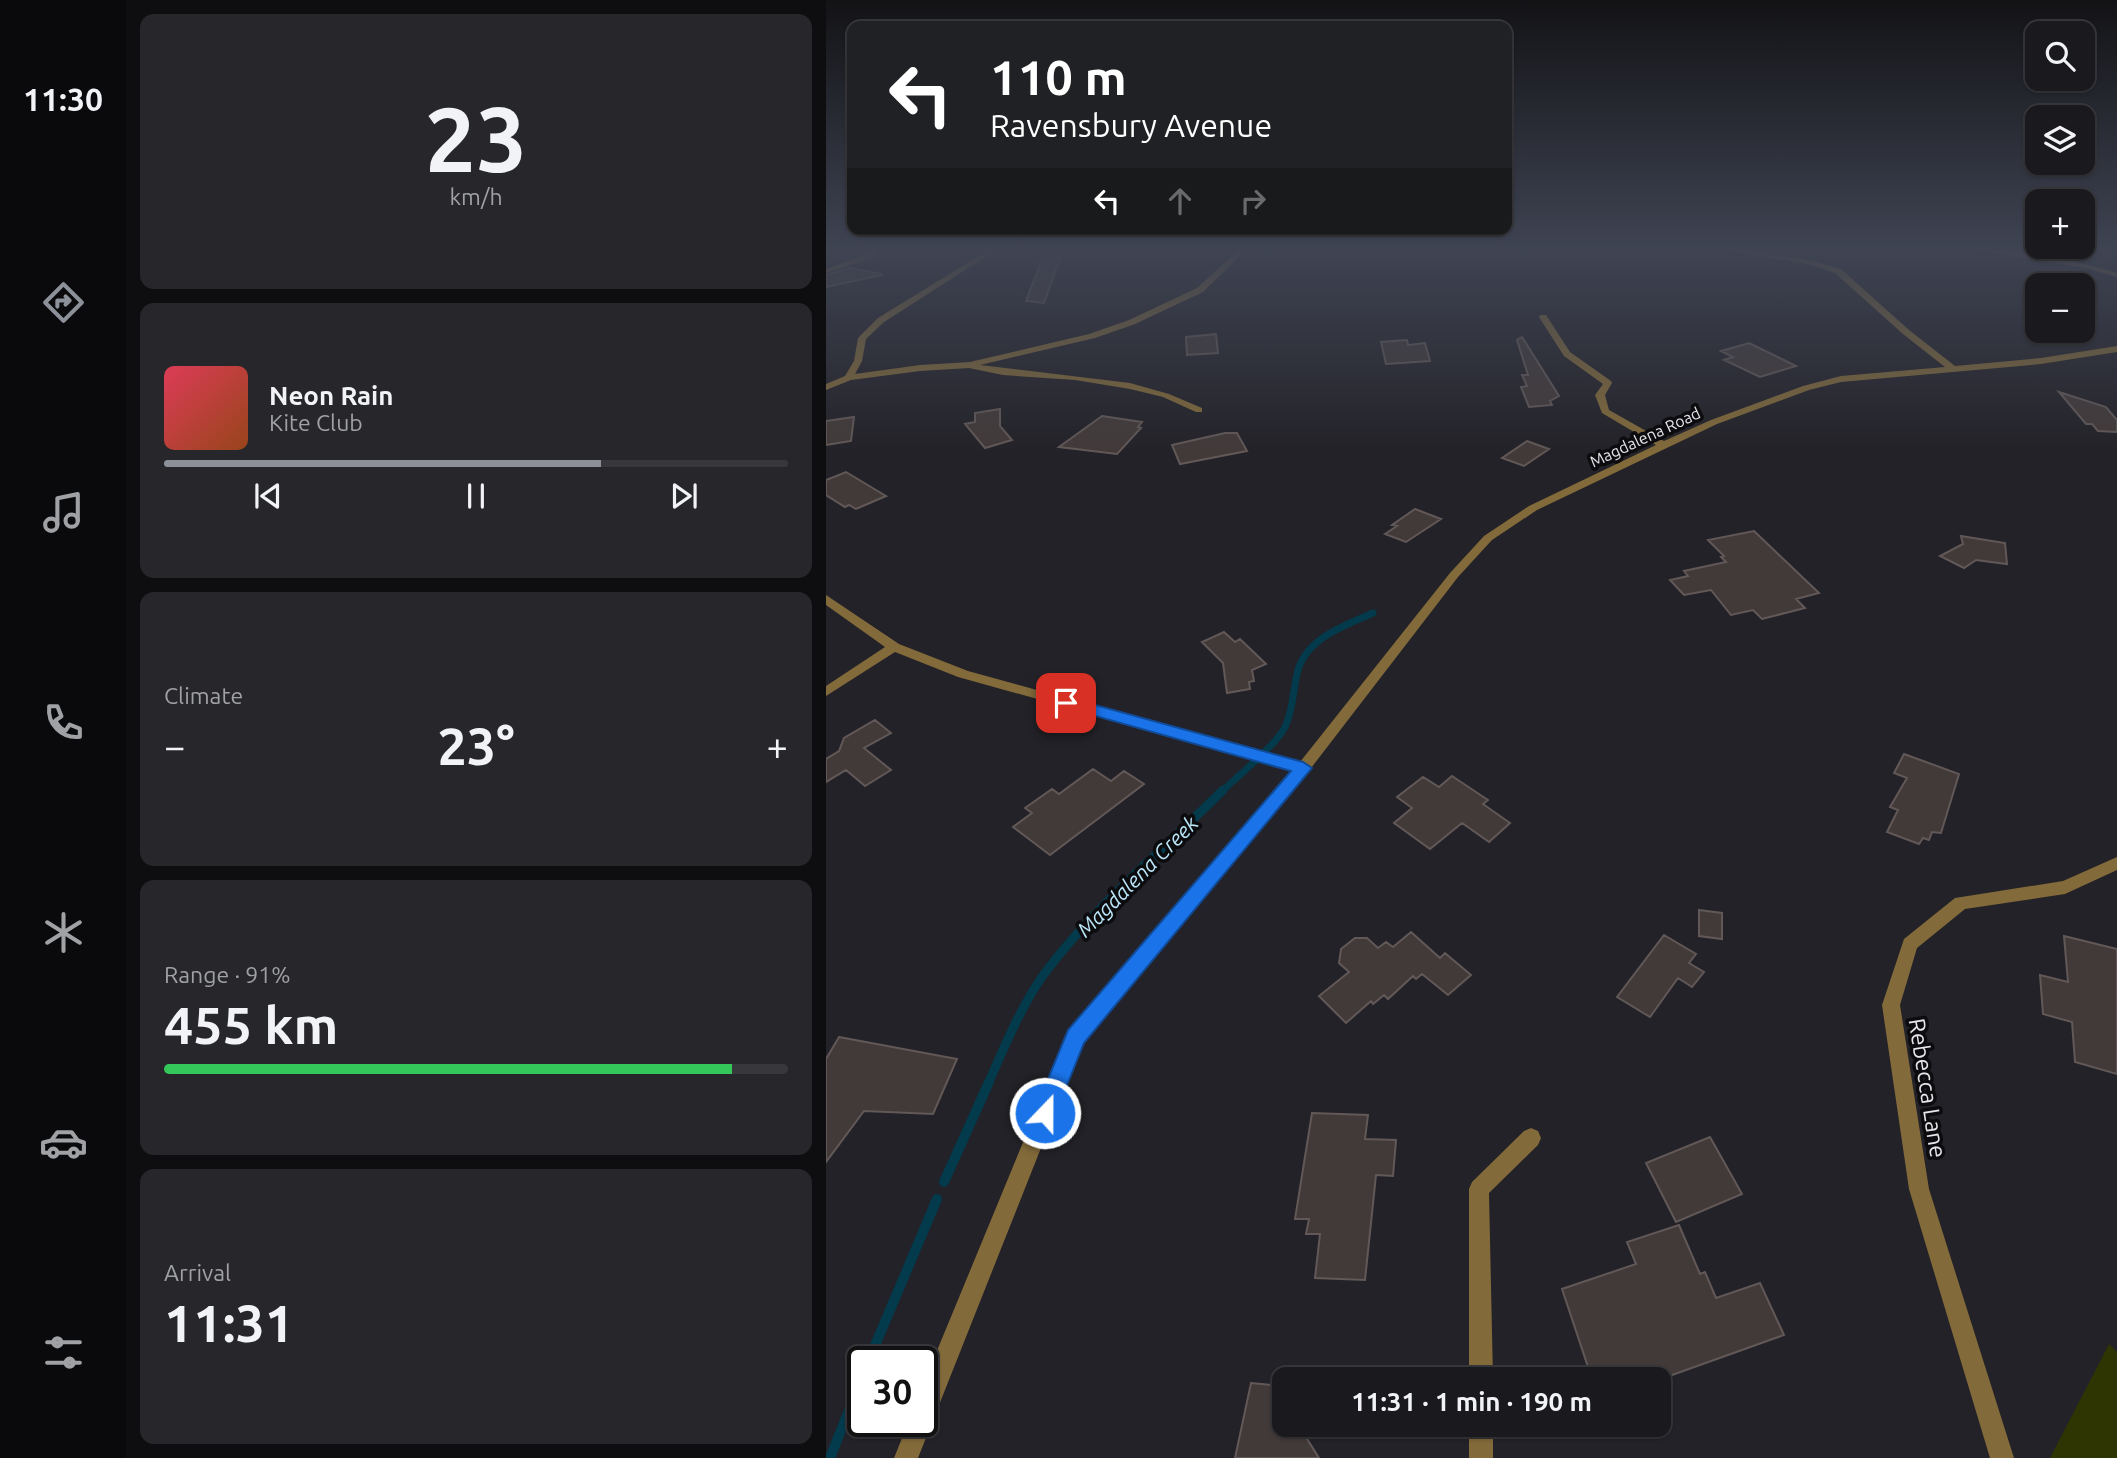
<!DOCTYPE html>
<html lang="en">
<head>
<meta charset="utf-8">
<style>
  body { margin:0; font-family:Ubuntu,sans-serif; background:#27272b; color:#f1f3f6; height:100vh; display:flex; flex-direction:column; font-size:26px; white-space:nowrap }
  * { box-sizing:border-box; margin:0 }
  p { font-size:23px; color:#9fa1a4 }
  .icon { flex:none; width:38px; height:38px; fill:none; stroke:currentColor; stroke-width:2; stroke-linecap:round; stroke-linejoin:round }
  .map { position:relative; flex:1; overflow:hidden }
  .drawer { display:flex; flex-direction:column; gap:14px; padding:14px; background:#0e0e10; width:700px }
  .drawer>* { flex:none }
  .hud { position:absolute; left:21px; top:21px; width:665px; height:214px; border-radius:14px; box-shadow:0 2px 5px #0004,0 0 0 2px #38383c; background:#202124; color:#fff; overflow:hidden }
  .controls { position:absolute; left:1199px; top:21px; display:grid; gap:14px }
  .controls a { display:grid; place-items:center; width:70px; height:70px; border-radius:14px; background:#1a1a1e; box-shadow:0 2px 5px #0004,0 0 0 2px #38383c; font-size:35px }
  .speed { position:absolute; left:21px; top:1346px; display:flex; gap:14px; font-size:35px; font-weight:700; text-align:center }
  .speed>* { display:grid; place-content:center; width:91px; height:91px; border-radius:50%; background:#1a1a1e; box-shadow:0 2px 5px #0004,0 0 0 2px #38383c; line-height:1 }
  .speed .limit { border:4px solid #111; border-radius:10px; background:#fff; color:#111 }
  .pin { position:absolute; display:grid; place-items:center; width:60px; height:60px; color:#fff; margin:-30px; border-radius:14px; box-shadow:0 4px 10px #0006 }
  .me { position:absolute; width:77px; margin:-38px; rotate:22deg; stroke-linejoin:round; filter:drop-shadow(0 0 5px #0008) }
  .turn { display:flex; align-items:center; gap:24px; height:147px; padding:0 28px; font-size:32px }
  .turn .icon { width:91px; height:91px; stroke-width:2.5 }
  .turn b { display:block; font-size:49px; line-height:60px }
  .lanes { display:flex; align-items:center; height:66px; padding:0 28px; background:#0003; justify-content:center; gap:35px; direction:ltr }
  .lanes .off { opacity:.35 }
  .big { font-size:52px; font-weight:700; line-height:1.1 }
  .drawer .widget { flex:1; display:flex; flex-direction:column; justify-content:center; gap:10px; min-width:0; padding:0 24px; border-radius:14px; background:#27272b }
  .drawer .dial { align-items:center; gap:0 }
  .dial b { font-size:91px; line-height:1 }
  .song { display:flex; align-items:center; gap:21px }
  .cover { width:84px; height:84px; border-radius:10px; background:linear-gradient(135deg,hsl(350 70% 55%),hsl(20 70% 35%)) }
  .played { height:7px; border-radius:4px; background:linear-gradient(90deg,#8c9099 70%,#38383c 70%) }
  .keys { display:flex; justify-content:space-around; direction:ltr }
  .heat { display:flex; justify-content:space-between; align-items:center; font-size:38px; direction:ltr }
  .charge { height:10px; border-radius:5px; background:linear-gradient(90deg,#34c759 91%,#38383c 0) }
  .trip { position:absolute; left:446px; top:1367px; width:399px; height:70px; border-radius:14px; background:#1a1a1e; box-shadow:0 2px 5px #0004,0 0 0 2px #38383c; font-weight:700; line-height:70px; text-align:center }
  main { display:flex; flex:1; min-height:0 }
  .dock { display:flex; flex-direction:column; width:126px; justify-content:space-around; align-items:center; background:#0a0a0c; color:#9fa1a4 }
  .dock .icon { width:49px; height:49px }
  .dock .active { color:#8c9099 }
  .dock b { font-size:32px; color:#f1f3f6 }
  .map>svg:first-child { display:block }
  .green { fill:#2e3402 }
  .lines { fill:none; stroke-linecap:round; stroke-linejoin:round }
  .stream-far2 { stroke:#033a4c; stroke-width:7 }
  .stream-far1 { stroke:#033a4c; stroke-width:9 }
  .stream { stroke:#033a4c; stroke-width:10 }
  .building { fill:#423a39; stroke:#615857; stroke-width:2 }
  .street { fill:#826a3a; fill-rule:evenodd }
  .route { fill:#1a73e8; stroke:#114b97; stroke-width:2 }
  .labels { text-anchor:middle; dominant-baseline:central; stroke-width:7; stroke-linejoin:round; paint-order:stroke }
  .far-street-label { font-size:16px; fill:#e6e5ea; stroke:#0c0c0f }
  .water-label { font-size:21px; font-style:italic; fill:#bbe7f9; stroke:#0c0c0f }
  .near-street-label { font-size:23px; fill:#e6e5ea; stroke:#0c0c0f }
</style>
</head>
<body>
<main>
<nav class="dock">
<b>11:30</b>
<svg class="icon active" aria-label="directions" viewBox="0 0 24 24"><path d="M12 3l9 9-9 9-9-9zM9 14v-3h6M13 9l2 2-2 2"/></svg>
<svg class="icon" aria-label="music" viewBox="0 0 24 24"><path d="M9 18V5l10-2v13"/><circle cx="6" cy="18" r="3"/><circle cx="16" cy="16" r="3"/></svg>
<svg class="icon" aria-label="phone" viewBox="0 0 24 24"><path d="M5 4h4l2 5-3 2q2 4 5 5l2-3 5 2v4C11 20 4 13 5 4z"/></svg>
<svg class="icon" aria-label="climate" viewBox="0 0 24 24"><path d="M12 3v18M4 7l16 10M4 17L20 7"/></svg>
<svg class="icon" aria-label="car" viewBox="0 0 24 24"><path d="M5 17H2v-5l4-1 3-4h7l3 4 3 1v5h-3M9 17h6M6 11h13"/><circle cx="7" cy="17" r="2"/><circle cx="17" cy="17" r="2"/></svg>
<svg class="icon" aria-label="filters" viewBox="0 0 24 24"><path d="M4 7h16M4 17h16"/><circle cx="9" cy="7" r="2"/><circle cx="15" cy="17" r="2"/></svg>
</nav>
<section class="drawer">
<div class="widget dial"><b>23</b><p>km/h</p></div>
<div class="widget">
<div class="song"><i class="cover"></i><div><b>Neon Rain</b><p>Kite Club</p></div></div>
<div class="played"></div>
<div class="keys"><svg class="icon" aria-label="previous" viewBox="0 0 24 24"><path d="M18 5L8 12l10 7zM5 5v14"/></svg><svg class="icon" aria-label="pause" viewBox="0 0 24 24"><path d="M8 5v14M16 5v14"/></svg><svg class="icon" aria-label="next" viewBox="0 0 24 24"><path d="M6 5l10 7-10 7zM19 5v14"/></svg></div>
</div>
<div class="widget"><p>Climate</p>
<div class="heat"><a>−</a><b class="big">23°</b><a>+</a></div>
</div>
<div class="widget"><p>Range · 91%</p><b class="big">455 km</b><div class="charge"></div></div>
<div class="widget"><p>Arrival</p><b class="big">11:31</b></div>
</section>
<div class="map">
<svg width="1291" height="1458" viewBox="0 0 1291 1458">
  <rect width="100%" height="100%" fill="#232228"/>
  <path class="green" d="M1283,1344l8,8v106h-67z"/>
  <g class="lines">
    <path class="stream-far2" d="M395,792c16,-15 56,-48 64,-65 8,-17 8,-35 12,-53 7,-35 47,-48 76,-61"/>
    <path class="stream-far1" d="M162,1084c17,-38 32,-76 56,-110 50,-67 120,-125 179,-184"/>
    <path class="stream" d="M118,1182l45,-100
      M42,1362l69,-163
      M4,1458l33,-83"/>
  </g>
  <path class="building" d="M220,249l16,4 -18,50 -18,-2z
    M23,268l33,6v1l-56,12v-12z
    M390,334l2,19 -31,2 -1,-18z
    M696,337l37,59 -9,5 2,4 -23,2 -8,-20 6,-1 -5,-11h6l-11,-35z
    M581,340l1,5 17,-2 5,18 -44,3 -5,-22z
    M923,343l47,23 -36,11 -36,-17 9,-3 -12,-6z
    M1233,392l47,15 11,13v12l-19,-1 -6,-7h-6z
    M174,409v17l12,14 -27,8 -20,-24 10,-2v-9z
    M276,416l40,6 -4,5 3,1 -24,26 -58,-7z
    M28,417l-3,24 -25,4v-24z
    M399,433h12l10,18 -67,13 -8,-19z
    M701,441l22,8 -25,17 -22,-8z
    M20,472l40,24 -30,13 -7,-4 -4,2 -19,-12v-15z
    M589,509l26,10 -35,23 -21,-8 12,-8 -5,-1z
    M928,531l65,62 -23,6 9,9 -43,11 -9,-9 -22,5 -20,-25 -27,5 -14,-15 18,-4 -4,-5 42,-9 -5,-5 3,-1 -16,-16z
    M1135,536l44,7 2,21 -31,-4 -12,8 -24,-12 23,-12z
    M398,632l11,10 5,-3 26,25 -14,6 2,11 -5,1 1,7 -23,4 -4,-30 -21,-21z
    M49,720l16,13 -27,15 27,22 -26,16 -19,-16 -20,12v-23l13,-8 5,-13z
    M1078,754l55,20 -18,59 -9,-1 -3,8 -6,-2 -4,6 -32,-12 11,-22 -8,-3 17,-29 -13,-5z
    M267,769l18,12 13,-10 20,13 -94,71 -37,-28 19,-14 -7,-5 27,-19 7,5z
    M626,776l36,24 -5,4 27,19 -21,19 -27,-19 -32,26 -36,-26 18,-15 -15,-11 26,-20 16,10z
    M873,910l23,3v26l-23,-3z
    M585,932l29,26 5,-5 26,22 -23,20 -26,-21 -6,5 -3,-3 -25,23 -4,-4 -11,9 -2,-3 -25,22 -27,-27 30,-24 -10,-9 2,-14 14,-11h12l11,10 8,-6 7,5z
    M838,935l32,19 -7,9 15,9 -12,15 -14,-9 -28,39 -33,-20z
    M1238,936l53,13v125l-42,-12 -3,-40 -29,-8 -3,-39 28,7z
    M13,1037l118,22 -24,55 -69,-3 -38,51v-103z
    M486,1113l56,2 -3,24 31,1 -3,36 -17,-1 -11,105 -50,-2 5,-44h-14l3,-15h-14z
    M884,1137l32,57 -66,28 -30,-59z
    M853,1225l21,49 5,-2 11,26 44,-15 24,52 -123,44h-69l-30,-90 74,-25 -9,-22z
    M425,1383l33,3v38h21l-1,10 15,24h-84z"/>
  <g class="lines">
    <path class="street" d="M47,249h8l-9,9 -46,15v-4l40,-15z
      M164,249h8l-114,73 -18,17 -4,22 -7,13 65,-9 50,-3 119,-28 40,-14 68,-32 43,-39h7l-44,43 -68,32 -40,14 -115,27 150,18 39,11 33,14v4h-6l-33,-15 -33,-8 -55,-9 -72,-5 -34,-7 -49,3 -69,9 -25,10v-6l19,-8 9,-15 4,-23 20,-20z
      M890,249h20l73,11 32,9 68,61 46,36 86,-8 76,-12v6l-76,12 -200,18 -32,8 -92,34 -180,86 -45,30 -34,37 -150,195 -225,270 -165,416h-24l15,-37h13v-34l147,-356 224,-261 -335,-93 -63,-25 -69,44v-10l59,-39 -59,-42v-10l73,49 69,27 332,91 150,-189 34,-37 45,-30 127,-61 -54,-32 -7,-18 8,-11 -39,-28 -25,-39 1,-2h6l24,37 41,29 1,2 -7,12 4,15 55,31 47,-21 92,-34 38,-10 104,-9 -42,-33 -68,-61 -27,-9z
      M1143,249c48,0 101,10 148,24v4l-31,-9z
      M1291,857v13l-52,24 -100,15 -48,39 -17,57 29,184 85,269h-24l-81,-269 -27,-184 22,-66 51,-41 108,-17z
      M705,1128l7,3 3,7 -3,7 -49,48 4,186h-24v-190l3,-7 52,-51z
      M643,1424h24v34h-24z"/>
  </g>
  <linearGradient id="sky" x2="0" y2="1"><stop stop-color="#131316"/><stop offset="0.55" stop-color="#3f4453"/><stop offset="1" stop-color="#3f4453" stop-opacity="0"/></linearGradient>
  <rect width="1291" height="453" fill="url(#sky)"/>
  <path class="route" d="M240,697l237,65 9,6 -228,275 -31,77 -8,3 -8,-3 -3,-7 34,-83 223,-259 -231,-65 -2,-3z"/>
  <g class="labels">
    <g class="far-street-label">
      <text transform="translate(819 437) rotate(-25)">Magdalena Road</text>
    </g>
    <g class="water-label">
      <text transform="translate(311 876) rotate(-45)">Magdalena Creek</text>
    </g>
    <g class="near-street-label">
      <text transform="translate(1102 1088) rotate(81)">Rebecca Lane</text>
    </g>
  </g>
</svg>
<div class="controls">
<a><svg class="icon" aria-label="search" viewBox="0 0 24 24"><circle cx="10" cy="10" r="6"/><path d="M15 15l6 6"/></svg></a>
<a><svg class="icon" aria-label="layers" viewBox="0 0 24 24"><path d="M12 4l9 5-9 5-9-5zM3 14l9 5 9-5"/></svg></a>
<a>+</a>
<a>−</a>
</div>
<div class="speed"><div class="limit">30</div></div>
<div class="pin" style="left:240px;top:703px;background:#d93025"><svg class="icon" aria-label="arrive" viewBox="0 0 24 24"><path d="M6 21V4h12l-3 4 3 4H6"/></svg></div>
<svg class="me" style="left:219px;top:1113px" viewBox="-20 -20 40 40"><circle r="17" fill="#1a73e8" stroke="#fff" stroke-width="3"/><path d="M0-11L8 9 0 5-8 9z" fill="#fff"/></svg>
<div class="trip">11:31 · 1 min · 190 m</div>
<div class="hud">
<div class="turn"><svg class="icon" aria-label="left" viewBox="0 0 24 24"><path d="M17 20v-9H6M10 6l-5 5 5 5"/></svg><div><b>110 m</b>Ravensbury Avenue</div></div>
<div class="lanes"><svg class="icon" aria-label="left" viewBox="0 0 24 24"><path d="M17 20v-9H6M10 6l-5 5 5 5"/></svg><svg class="icon off" aria-label="ahead" viewBox="0 0 24 24"><path d="M12 20V5M6 11l6-6 6 6"/></svg><svg class="icon off" aria-label="right" viewBox="0 0 24 24"><path d="M7 20v-9h11M14 6l5 5-5 5"/></svg></div>
</div>
</div>
</main>
</body>
</html>
